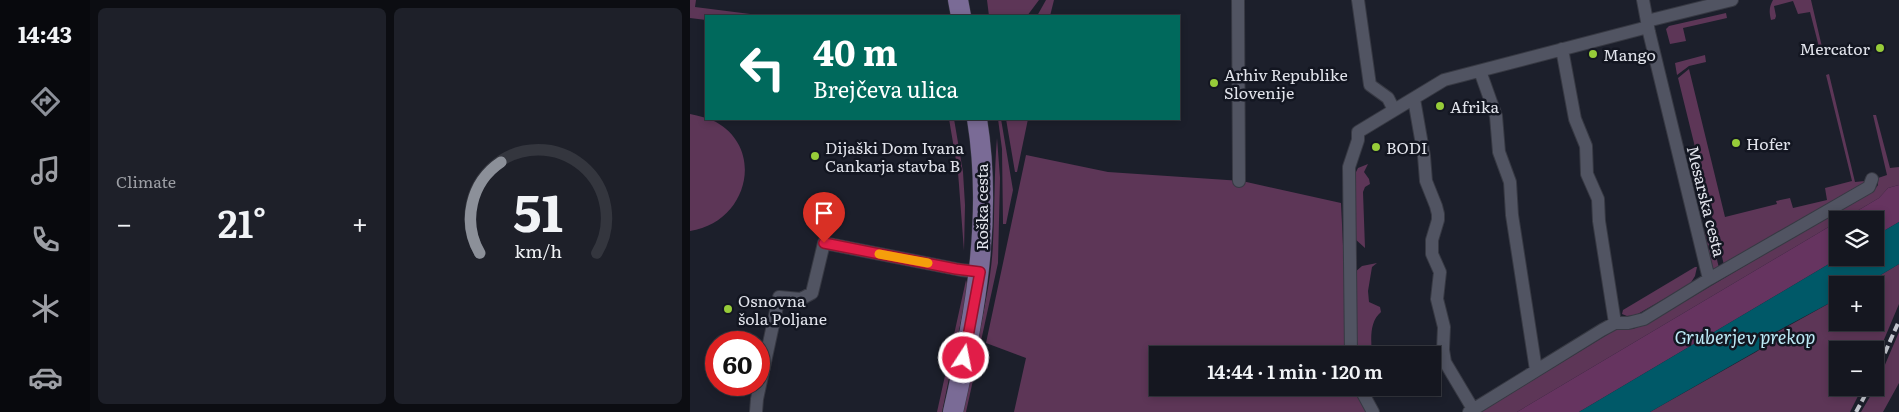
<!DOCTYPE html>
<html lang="en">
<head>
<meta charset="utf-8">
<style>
  body { margin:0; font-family:Literata,serif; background:#1e2029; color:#f1f3f6; height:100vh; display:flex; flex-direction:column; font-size:19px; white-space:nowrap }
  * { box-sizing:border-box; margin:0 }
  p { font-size:16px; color:#9d9fa5 }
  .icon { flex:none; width:28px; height:28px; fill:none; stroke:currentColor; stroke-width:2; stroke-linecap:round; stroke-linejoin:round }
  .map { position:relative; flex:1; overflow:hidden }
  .panel { display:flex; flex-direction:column; gap:8px; padding:8px; background:#0c0d12; width:600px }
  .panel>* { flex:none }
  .guide { position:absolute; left:15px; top:15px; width:475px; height:105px; border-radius:0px; box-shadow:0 2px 8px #0003,0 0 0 1px #34363e; background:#00695c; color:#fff; overflow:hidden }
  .buttons { position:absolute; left:1139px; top:211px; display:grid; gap:10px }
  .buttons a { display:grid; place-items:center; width:55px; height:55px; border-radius:0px; background:#151720; box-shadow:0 2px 8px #0003,0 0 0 1px #34363e; font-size:25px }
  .speed { position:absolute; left:15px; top:331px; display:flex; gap:10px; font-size:25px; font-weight:700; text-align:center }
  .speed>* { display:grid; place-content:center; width:65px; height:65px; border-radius:50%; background:#151720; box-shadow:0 2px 8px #0003,0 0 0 1px #34363e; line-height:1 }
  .speed .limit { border:8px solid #d22; background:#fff; color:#111 }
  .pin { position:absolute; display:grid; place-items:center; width:42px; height:42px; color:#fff; margin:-51px -21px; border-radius:50% 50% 50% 0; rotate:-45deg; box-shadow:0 0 5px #0007 }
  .pin .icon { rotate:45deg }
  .me { position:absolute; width:55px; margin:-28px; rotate:11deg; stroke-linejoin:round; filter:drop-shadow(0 0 4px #0008) }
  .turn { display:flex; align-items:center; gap:18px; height:105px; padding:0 25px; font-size:22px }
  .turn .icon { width:65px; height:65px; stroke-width:2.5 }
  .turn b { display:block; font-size:35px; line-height:42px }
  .big { font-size:38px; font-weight:600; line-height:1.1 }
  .panel .widget { flex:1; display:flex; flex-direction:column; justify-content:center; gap:8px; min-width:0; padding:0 18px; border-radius:8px; background:#1e2029 }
  .panel .dial { align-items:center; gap:0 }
  .dial svg { height:130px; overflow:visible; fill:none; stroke:#34363e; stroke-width:7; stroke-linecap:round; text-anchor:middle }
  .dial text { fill:#f1f3f6; stroke:none }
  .heat { display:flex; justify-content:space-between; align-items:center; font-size:28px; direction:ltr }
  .panel .tiles { flex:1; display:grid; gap:8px; grid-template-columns:repeat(2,1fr) }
  .trip { position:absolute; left:459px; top:346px; width:292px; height:50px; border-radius:0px; background:#151720; box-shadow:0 2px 8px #0003,0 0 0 1px #34363e; font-weight:600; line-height:50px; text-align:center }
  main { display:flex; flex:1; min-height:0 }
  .menu { display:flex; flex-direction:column; width:90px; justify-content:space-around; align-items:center; background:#08090d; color:#9d9fa5 }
  .menu .icon { width:35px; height:35px }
  .menu .selected { color:#8c9099 }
  .menu b { font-size:22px; color:#f1f3f6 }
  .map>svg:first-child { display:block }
  .green { fill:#5d3657 }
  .forest { fill:#663460 }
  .water { fill:#005968 }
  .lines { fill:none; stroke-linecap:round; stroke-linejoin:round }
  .street-casing { stroke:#373943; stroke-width:14 }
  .primary-casing { stroke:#373943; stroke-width:21 }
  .street { stroke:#515462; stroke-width:12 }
  .primary { stroke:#7a6b96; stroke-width:20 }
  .rail { stroke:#c2c5cd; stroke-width:4; stroke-dasharray:8 4; stroke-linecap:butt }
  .route-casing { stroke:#92132f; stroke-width:12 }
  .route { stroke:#e11d48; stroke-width:9 }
  .slow { stroke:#f59e0b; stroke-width:9 }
  .poi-dot { fill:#97cc39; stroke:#131621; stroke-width:2 }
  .labels { text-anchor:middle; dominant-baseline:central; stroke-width:5; stroke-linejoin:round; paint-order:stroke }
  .poi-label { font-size:16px; fill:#e1e3eb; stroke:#131621; text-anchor:start }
  .street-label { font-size:16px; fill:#e1e3eb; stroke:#131621 }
  .water-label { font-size:18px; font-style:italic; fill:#bdeaf6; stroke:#131621 }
</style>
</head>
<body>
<main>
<nav class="menu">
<b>14:43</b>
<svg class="icon selected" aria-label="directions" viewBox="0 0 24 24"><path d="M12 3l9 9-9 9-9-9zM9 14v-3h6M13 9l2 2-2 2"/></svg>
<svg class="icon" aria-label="music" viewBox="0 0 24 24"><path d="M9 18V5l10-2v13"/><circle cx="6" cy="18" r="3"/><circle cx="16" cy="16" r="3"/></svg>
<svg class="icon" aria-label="phone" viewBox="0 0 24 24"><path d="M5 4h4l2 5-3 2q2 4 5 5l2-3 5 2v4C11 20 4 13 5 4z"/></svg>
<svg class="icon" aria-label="climate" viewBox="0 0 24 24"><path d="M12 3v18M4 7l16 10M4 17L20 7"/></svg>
<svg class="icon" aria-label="car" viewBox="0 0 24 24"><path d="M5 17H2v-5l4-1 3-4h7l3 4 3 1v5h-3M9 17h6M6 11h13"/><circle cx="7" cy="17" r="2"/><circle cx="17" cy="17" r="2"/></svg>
</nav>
<section class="panel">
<div class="tiles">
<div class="widget"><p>Climate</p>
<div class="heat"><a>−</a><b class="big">21°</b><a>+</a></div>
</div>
<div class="widget dial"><svg viewBox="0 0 100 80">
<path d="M14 69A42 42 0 1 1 86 69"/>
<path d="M14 69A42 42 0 0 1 27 13" stroke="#8c9099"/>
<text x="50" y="56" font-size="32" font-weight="700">51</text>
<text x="50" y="72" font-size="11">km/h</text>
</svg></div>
</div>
</section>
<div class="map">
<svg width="1209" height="412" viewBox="0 0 1209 412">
  <rect width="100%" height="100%" fill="#1c1f2b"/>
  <path class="green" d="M0,0h6l-1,7 71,9h-60v4l-16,-2z
    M297,0h52l-12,16h-38z
    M356,0h8l-4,16h-13z
    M1083,0h38l11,47h-3l-9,-35 -12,2 -5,-13 -19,5 2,10 -1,3 -4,1c-2,-8 -2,-13 2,-20z
    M1036,13l1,5 -44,10 3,13 -16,3 -4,-15 3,-3z
    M1015,55l1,7 -17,4 -12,9 -2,-12z
    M999,69l36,148 52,-13 -1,-3 14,-3 3,10 34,-8 -2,-12 27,-7 -26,-106 3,-1 26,108 10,-1 -1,2 -140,82 -46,-187z
    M0,114c9,2 18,4 26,8 50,28 31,101 -26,109z
    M1183,115h3l14,53 9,-1v18l-11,3 -9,10 -37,22h-4l-1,2 -320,190h-37l135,-82 18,-1 17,-7 225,-133 3,-4v-7l9,-3z
    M259,119h5l9,53 2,33 -1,46 -6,-79z
    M308,119h3l12,71 -7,34h-3l-1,-75z
    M316,119h22l-11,53h-2z
    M307,138l3,40 -2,85 -17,78h-3c6,-33 14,-66 15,-99 2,-35 1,-69 4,-104z
    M336,155l82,17 134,9 99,22 6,126 -3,21 1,5h-187v33h197l14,24h-355l12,-54 -40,-15z
    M678,164l-4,8 5,7 1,5 -5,3 -2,5 2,56 -11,-10 1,-64 3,-6z
    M1020,231l9,37 -5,2 -2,-1 -9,-34 1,-3z
    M687,263l-5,4 -4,24 1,11 11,5 1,5c-12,10 -10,28 -9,43h-16l-2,-82 8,-7z
    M1209,264v40l-24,57v-11h-37v38h24l-12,24h-200l106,-60 17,-11 -1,-6 65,-36 1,23h37v-37h-11z
    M1005,267h2l-2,9 -5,8 -54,31 -9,1 -5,-2 1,-4z
    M276,280l2,7 -26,125h-5z
    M1209,332v51l-16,29h-22l14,-24z
    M286,350l3,3 -13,59h-3z"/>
  <path class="forest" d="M1209,185v37l-24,14v-16h-33l37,-22 9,-10z
    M1147,222l1,36h1l-260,154h-62z"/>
  <path class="water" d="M1209,222v42l-35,21h-26l-1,14 -65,35 2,7 -124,71h-71l260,-154h36v-22z"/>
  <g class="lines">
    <g class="street-casing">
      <path id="street" d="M548,0l1,181
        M668,0l12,85 18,13 6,12
        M957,21l85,-21
        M872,49l13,70 11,27 1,28 11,25 1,22 16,102
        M790,71l16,45 3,36 11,30 2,33 24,155
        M724,99l10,57 2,25 10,25 2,8v6l-6,20v14l8,18 -3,27 7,28 -1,23 2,12 28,47
        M1019,279l160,-92 3,-8
        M661,355l-2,-188 9,-27v-8l86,-52 204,-53
        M670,388l13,24
        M66,412l1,-13 22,-102 22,2 11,-6 12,-50 137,27 19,2
        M779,412l133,-82 13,-7h13l16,-4 65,-40 -60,-247 -6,-32"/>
    </g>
    <g class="primary-casing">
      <path id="primary" d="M268,0l3,16
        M263,412c22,-96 40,-195 24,-293"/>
    </g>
    <use href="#street" class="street"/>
    <use href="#primary" class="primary"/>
    <path class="rail" d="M1185,375l24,-54
      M1166,412l13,-24"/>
  </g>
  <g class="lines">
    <g class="route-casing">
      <path id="route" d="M134,243l132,26 24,3 -16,86"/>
    </g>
    <use href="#route" class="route"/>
    <path class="slow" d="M189,254l49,9"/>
  </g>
  <g class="poi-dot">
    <circle cx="1190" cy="48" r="5"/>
    <circle cx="903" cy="54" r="5"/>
    <circle cx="524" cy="83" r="5"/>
    <circle cx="750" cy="106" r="5"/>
    <circle cx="1046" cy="143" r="5"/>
    <circle cx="686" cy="147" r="5"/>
    <circle cx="125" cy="156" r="5"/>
    <circle cx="38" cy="309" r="5"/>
  </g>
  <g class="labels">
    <g class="poi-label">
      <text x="1180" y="48" text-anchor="end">Mercator</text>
      <text x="913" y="54">Mango</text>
      <text x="534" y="74">Arhiv Republike<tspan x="534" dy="18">Slovenije</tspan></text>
      <text x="760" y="106">Afrika</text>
      <text x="1056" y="143">Hofer</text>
      <text x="135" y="147">Dijaški Dom Ivana<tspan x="135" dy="18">Cankarja stavba B</tspan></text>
      <text x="696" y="147">BODI</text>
      <text x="48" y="300">Osnovna<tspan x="48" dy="18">šola Poljane</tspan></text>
    </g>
    <g class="street-label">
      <text transform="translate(1017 201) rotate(76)">Mesarska cesta</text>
      <text transform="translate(291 207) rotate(-90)">Roška cesta</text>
    </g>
    <g class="water-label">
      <text x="1055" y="336">Gruberjev prekop</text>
    </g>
  </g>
</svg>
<div class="buttons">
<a><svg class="icon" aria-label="layers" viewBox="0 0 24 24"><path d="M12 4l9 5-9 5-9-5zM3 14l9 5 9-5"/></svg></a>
<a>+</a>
<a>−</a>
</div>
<div class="speed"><div class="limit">60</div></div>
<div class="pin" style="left:134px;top:243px;background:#d93025"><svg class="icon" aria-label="arrive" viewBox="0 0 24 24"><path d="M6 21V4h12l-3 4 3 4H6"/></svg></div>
<svg class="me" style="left:274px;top:358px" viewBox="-20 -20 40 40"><circle r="17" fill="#e11d48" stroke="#fff" stroke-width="3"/><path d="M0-11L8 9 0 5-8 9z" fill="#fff"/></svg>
<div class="trip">14:44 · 1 min · 120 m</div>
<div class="guide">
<div class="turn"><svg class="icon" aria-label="left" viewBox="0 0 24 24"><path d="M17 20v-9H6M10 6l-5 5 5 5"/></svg><div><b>40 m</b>Brejčeva ulica</div></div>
</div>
</div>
</main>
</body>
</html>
